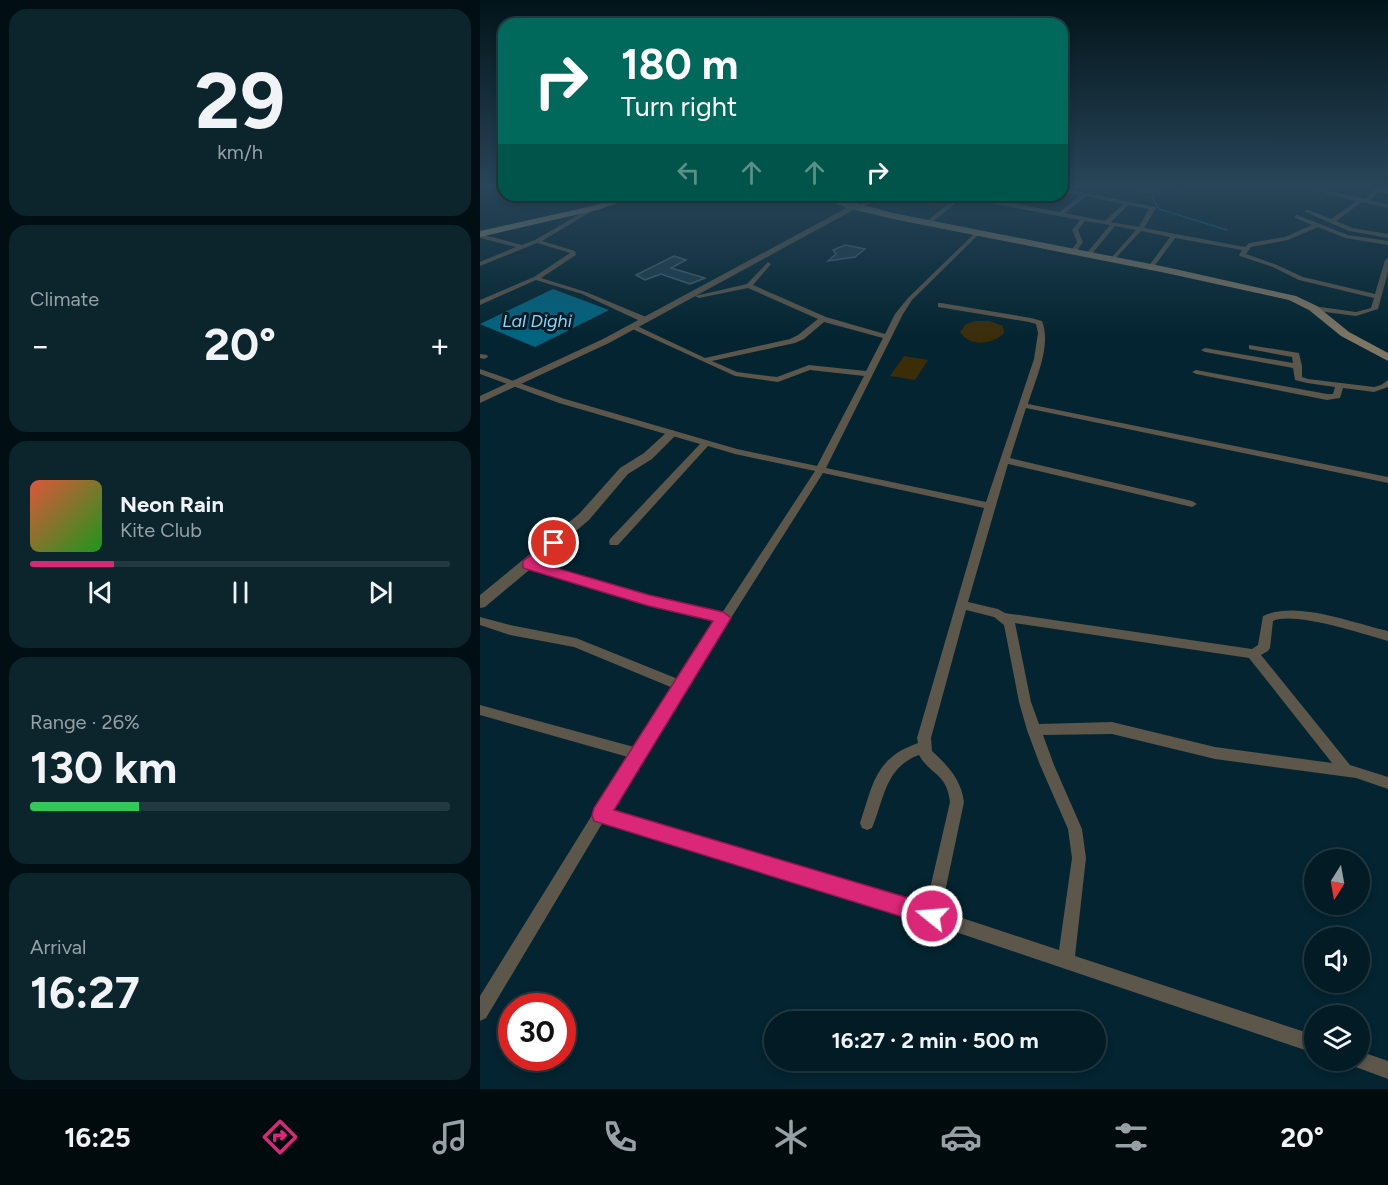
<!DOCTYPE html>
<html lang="en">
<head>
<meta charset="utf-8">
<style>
  body { margin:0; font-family:Figtree,sans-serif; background:#0c242c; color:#f1f3f6; height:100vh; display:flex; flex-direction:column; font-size:22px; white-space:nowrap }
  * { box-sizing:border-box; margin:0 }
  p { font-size:20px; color:#96a1a6 }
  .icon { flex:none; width:33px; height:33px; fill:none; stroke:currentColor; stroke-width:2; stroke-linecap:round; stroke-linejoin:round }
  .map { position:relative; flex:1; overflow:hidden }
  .details { display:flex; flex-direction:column; gap:9px; padding:9px; background:#010f14; width:480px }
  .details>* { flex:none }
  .guide { position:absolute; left:18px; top:18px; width:570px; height:183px; border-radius:18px; box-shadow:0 3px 9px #0003,0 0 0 2px #233941; background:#00695c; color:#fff; overflow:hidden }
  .needle { width:39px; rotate:191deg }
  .fabs { position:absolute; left:824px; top:849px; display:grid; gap:12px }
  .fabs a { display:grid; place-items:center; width:66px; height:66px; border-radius:50%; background:#021b24; box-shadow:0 3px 9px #0003,0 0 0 2px #233941; font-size:30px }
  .speed { position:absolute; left:18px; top:993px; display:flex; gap:12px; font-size:30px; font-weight:700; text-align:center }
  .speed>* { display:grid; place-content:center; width:78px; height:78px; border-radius:50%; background:#021b24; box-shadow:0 3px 9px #0003,0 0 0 2px #233941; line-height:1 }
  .speed .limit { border:9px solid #d22; background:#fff; color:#111 }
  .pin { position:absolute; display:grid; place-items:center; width:51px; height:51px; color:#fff; margin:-26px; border:3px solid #fff; border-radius:50%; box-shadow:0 2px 6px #0007 }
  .me { position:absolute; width:66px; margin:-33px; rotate:287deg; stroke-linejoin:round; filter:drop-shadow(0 0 4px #0008) }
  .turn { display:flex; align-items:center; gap:21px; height:126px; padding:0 24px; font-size:27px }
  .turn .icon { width:78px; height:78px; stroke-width:2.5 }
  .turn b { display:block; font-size:42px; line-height:51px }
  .lanes { display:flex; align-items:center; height:57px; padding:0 24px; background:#0003; justify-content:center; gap:30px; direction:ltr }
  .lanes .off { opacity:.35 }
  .big { font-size:45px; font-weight:700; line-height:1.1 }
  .details .card { flex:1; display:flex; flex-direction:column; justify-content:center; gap:9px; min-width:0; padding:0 21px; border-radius:18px; background:#0c242c }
  .details .dial { align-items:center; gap:0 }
  .dial b { font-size:78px; line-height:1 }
  .song { display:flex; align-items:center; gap:18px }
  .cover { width:72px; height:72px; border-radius:9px; background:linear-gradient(135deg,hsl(10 70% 55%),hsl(120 70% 35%)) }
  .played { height:6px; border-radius:3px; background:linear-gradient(90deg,#db2777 20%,#233941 20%) }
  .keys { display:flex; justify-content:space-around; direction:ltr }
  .heat { display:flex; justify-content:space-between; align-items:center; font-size:33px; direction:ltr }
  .charge { height:9px; border-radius:4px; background:linear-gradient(90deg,#34c759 26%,#233941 0) }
  .trip { position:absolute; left:284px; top:1011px; width:342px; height:60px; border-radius:30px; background:#021b24; box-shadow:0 3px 9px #0003,0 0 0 2px #233941; font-weight:700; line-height:60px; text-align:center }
  .menu { display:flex; height:96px; justify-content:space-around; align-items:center; background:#010b0e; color:#96a1a6 }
  .menu .icon { width:42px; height:42px }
  .menu .active { color:#db2777 }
  .menu b { font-size:27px; color:#f1f3f6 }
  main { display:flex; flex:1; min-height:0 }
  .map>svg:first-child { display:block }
  .green { fill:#3c2d09 }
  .water { fill:#016581 }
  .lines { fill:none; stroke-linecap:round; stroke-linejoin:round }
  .stream { stroke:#016581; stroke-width:1.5 }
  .building { fill:#1b3b47; stroke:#426270; stroke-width:1.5 }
  .minor { fill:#5c564b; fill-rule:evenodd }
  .tertiary { fill:#5c564b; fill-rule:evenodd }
  .secondary { fill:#7e7563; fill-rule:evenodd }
  .primary { fill:#988c75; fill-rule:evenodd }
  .route { fill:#db2777; stroke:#8e194d; stroke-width:1.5 }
  .labels { text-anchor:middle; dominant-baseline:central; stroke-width:6; stroke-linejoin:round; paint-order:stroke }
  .far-water-label { font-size:18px; font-style:italic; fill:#8cd6f5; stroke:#001b26 }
</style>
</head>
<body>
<main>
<section class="details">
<div class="card dial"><b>29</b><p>km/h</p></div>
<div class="card"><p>Climate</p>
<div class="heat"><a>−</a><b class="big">20°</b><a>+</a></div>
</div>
<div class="card">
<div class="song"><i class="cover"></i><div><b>Neon Rain</b><p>Kite Club</p></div></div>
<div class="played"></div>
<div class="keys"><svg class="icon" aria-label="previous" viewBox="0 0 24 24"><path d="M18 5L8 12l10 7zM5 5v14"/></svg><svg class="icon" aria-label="pause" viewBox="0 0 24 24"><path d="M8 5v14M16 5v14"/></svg><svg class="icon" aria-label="next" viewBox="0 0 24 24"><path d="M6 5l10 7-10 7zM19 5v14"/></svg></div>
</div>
<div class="card"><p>Range · 26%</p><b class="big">130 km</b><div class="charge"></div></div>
<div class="card"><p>Arrival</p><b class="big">16:27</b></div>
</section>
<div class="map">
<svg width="908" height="1089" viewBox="0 0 908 1089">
  <rect width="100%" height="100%" fill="#032430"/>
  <path class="green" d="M407,195h65l5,1 -17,11z
    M495,321h15l13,5 1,7c-11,12 -35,14 -44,-1l6,-8z
    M424,356l24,4 -13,20 -25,-4z"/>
  <path class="water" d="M73,289l56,21 -74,37 -55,-23z"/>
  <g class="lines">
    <path class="stream" d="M691,186l10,4 -12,4 -15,-1 -2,4 7,12 68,21"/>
  </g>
  <path class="building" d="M365,245l20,4 -10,8 -27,4 8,-7 -3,-4z
    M194,256l12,4 -15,8 34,10 -15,6 -29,-10 -16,6 -9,-5z"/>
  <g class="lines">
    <path class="minor" d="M633,186h14l24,4h3l2,-4h6l-4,6 -7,2z
      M817,186h11l57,13 10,-9 -17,-4 30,3v4h-9l-9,7 18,4v4l-26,-6 -26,19 16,7 36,6v4l-39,-7 -44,-19v-2h4l22,9 26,-18z
      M582,188l93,19 1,1 -12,20 101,19 4,-4 36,-6 27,-12 -17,-7v-2l2,-1 51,20 40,6v4l-43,-7 -27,-11 -30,13 -37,7 -5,7 31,11 26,12 72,17 10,-34 3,-2v14l-10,37 -22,7 -46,-6v-4h3l43,6 15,-4 3,-10 -75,-18 -26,-13 -33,-11 -1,-1 3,-5 -67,-12 -22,30 -2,1 -3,-2 22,-30 -29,-6 -28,30 -3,-2 1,-1 25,-28 -21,-4 -24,29 -2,1 -3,-2 24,-29 -25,-4 -7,9 5,12 -7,10 -2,1 -3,-2 6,-9 -5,-12 8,-10 -118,-22 -32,26 -5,-1 32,-27 -2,-1h12l93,17 20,-17 -18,-3zM606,196l37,8 -18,17 -40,-8zM648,205l21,4 -10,18 -28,-5z
      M398,195h7l-26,14 -5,-1z
      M112,207l5,1 -55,33 33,10 1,4 -35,23 45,14 60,25v4h-6l-58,-27 -46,-14 -56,25v-5l54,-23 36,-24 -33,-10 -57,23v-4l36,-15 -36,-9v-4l42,11 13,-5z
      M497,231l2,1v2l-67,66 -9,14 -77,154 160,34 48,-143 4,-26 -2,-9 -7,-2 -91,-15v-4h3l90,15 11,3c10,25 -7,59 -14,83l360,73v6l-362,-75 -16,50 182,43 5,3 -5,3 -184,-43 -40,138 30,7 7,4 247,36 6,-4 5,-29c33,-16 90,7 125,15v10c-25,-7 -94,-30 -115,-20l-3,27 -2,3 -7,4 89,110 38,12v12l-32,-11 -141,-19 -103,-25 -69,1 11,30 28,64 4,29 -11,98 239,79v18l-382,-129 -329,-102 -117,196 -6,3v-25l148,-239 -148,-42v-10l154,42 39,-59 -99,-41 -64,-12 -30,-10v-8l30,8 66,13 102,41 39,-58 -68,-17 -125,-36 -1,-3 1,-3 4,-1 121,35 73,17 93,-142 -80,-17 -27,-8 -90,99h-8l-1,-3 1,-3 90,-95 -141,-41 -79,-29v-5l85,30 172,50 80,17 47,-90 -54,-6 -32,12 -43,-6 -107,-49 7,-2 70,33 85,-19 8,-4 20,-16 -70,-31 -49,10 -4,-2 52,-12 21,-22 3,2 -18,21 73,32 59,17 10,-20 13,-16zM344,322l59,16 -17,33 -57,-6 -32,12 -40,-5 -25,-11 83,-18 9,-4zM343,473l161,35 -67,230 1,5c-43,15 -45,41 -58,80l2,5 5,2 5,-2c12,-28 13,-61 47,-73 11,20 28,18 31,47l-24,104 -316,-95 32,-53zM486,610l28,7 10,8 15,77 8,28 13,35 28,64 4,29 -13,92 -118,-39 23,-109c-3,-23 -16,-36 -32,-51l-1,-13zM535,623l234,35 83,105 -117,-16 -103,-25 -73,2 -8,-22z
      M769,345l50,8 3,13v11l6,2 66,8 7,-2 7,-5v7l-14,5 -31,-4 -3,10 -13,2 -131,-26 -4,-2 4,-2 131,24h6l2,-7 -28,-4 -12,-3 -2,-12 -88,-16 -4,-2 4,-2 88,15 -1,-6 -43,-8z
      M0,354l7,1 1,2 -4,2 -4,-1z
      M879,1051l29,10v18l-35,-13 -3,-6h9z"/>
    <path class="tertiary" d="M372,205l7,2 -250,136 -129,60v-7l123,-57z
      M192,430l6,3 -26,26 -24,15 -39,46 -104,87 -5,1v-13l99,-81 41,-46 24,-15 24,-22z"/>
    <path class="secondary" d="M334,195h12l67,18 273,54 130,29 21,10 32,26 39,21v8l-47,-25 -32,-26 -20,-10 -123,-27 -273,-54 -46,-11z"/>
    <path class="primary" d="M148,195h12l-43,15 -117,27v-6l112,-25z"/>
  </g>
  <linearGradient id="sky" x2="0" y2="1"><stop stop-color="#02141a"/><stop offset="0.55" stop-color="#284559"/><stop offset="1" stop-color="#284559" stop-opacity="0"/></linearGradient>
  <rect width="908" height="339" fill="url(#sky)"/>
  <path class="route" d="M74,539l6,4 -21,20 110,32 74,17 8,6 -117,192 318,95 7,3 3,8 -3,7 -7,3 -338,-105 -2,-6 2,-7 119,-187 -64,-15 -126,-38v-7z"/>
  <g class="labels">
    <g class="far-water-label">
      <text x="57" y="321">Lal Dighi</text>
    </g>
  </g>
</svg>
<div class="fabs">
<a><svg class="needle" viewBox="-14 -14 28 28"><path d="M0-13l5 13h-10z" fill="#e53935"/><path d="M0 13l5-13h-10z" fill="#96a1a6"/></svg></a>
<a><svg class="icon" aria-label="sound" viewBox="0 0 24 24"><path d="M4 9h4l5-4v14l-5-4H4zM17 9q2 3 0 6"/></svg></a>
<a><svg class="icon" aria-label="layers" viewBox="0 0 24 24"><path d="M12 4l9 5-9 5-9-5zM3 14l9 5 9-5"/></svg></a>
</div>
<div class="speed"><div class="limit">30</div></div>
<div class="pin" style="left:74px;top:543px;background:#d93025"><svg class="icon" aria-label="arrive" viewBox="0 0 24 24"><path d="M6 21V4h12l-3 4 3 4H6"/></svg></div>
<svg class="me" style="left:452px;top:916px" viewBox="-20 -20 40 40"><circle r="17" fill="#db2777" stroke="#fff" stroke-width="3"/><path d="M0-11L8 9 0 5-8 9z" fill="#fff"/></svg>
<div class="trip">16:27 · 2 min · 500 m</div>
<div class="guide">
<div class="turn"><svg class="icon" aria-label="right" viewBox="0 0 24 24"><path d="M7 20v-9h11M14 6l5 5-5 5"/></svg><div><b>180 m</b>Turn right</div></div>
<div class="lanes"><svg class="icon off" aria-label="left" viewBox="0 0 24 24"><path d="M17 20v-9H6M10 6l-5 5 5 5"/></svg><svg class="icon off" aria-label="ahead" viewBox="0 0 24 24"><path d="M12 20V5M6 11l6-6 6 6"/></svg><svg class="icon off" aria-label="ahead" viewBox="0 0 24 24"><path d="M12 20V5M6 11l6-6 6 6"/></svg><svg class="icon" aria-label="right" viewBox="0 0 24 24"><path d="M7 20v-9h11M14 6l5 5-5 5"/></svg></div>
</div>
</div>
</main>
<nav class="menu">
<b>16:25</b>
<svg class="icon active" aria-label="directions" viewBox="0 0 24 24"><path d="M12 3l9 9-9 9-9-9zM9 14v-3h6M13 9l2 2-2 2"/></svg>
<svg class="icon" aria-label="music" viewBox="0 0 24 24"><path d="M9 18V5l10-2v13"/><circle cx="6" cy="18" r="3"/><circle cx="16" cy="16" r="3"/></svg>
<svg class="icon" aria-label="phone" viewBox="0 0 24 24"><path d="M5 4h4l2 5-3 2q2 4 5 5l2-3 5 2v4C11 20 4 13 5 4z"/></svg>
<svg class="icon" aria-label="climate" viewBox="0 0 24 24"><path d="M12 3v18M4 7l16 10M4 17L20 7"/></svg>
<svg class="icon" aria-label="car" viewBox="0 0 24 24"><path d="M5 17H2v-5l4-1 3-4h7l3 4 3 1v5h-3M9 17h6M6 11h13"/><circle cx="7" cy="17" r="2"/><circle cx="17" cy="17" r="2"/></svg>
<svg class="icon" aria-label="filters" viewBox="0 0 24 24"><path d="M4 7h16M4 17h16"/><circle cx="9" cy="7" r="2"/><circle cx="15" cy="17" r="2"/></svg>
<b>20°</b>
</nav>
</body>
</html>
